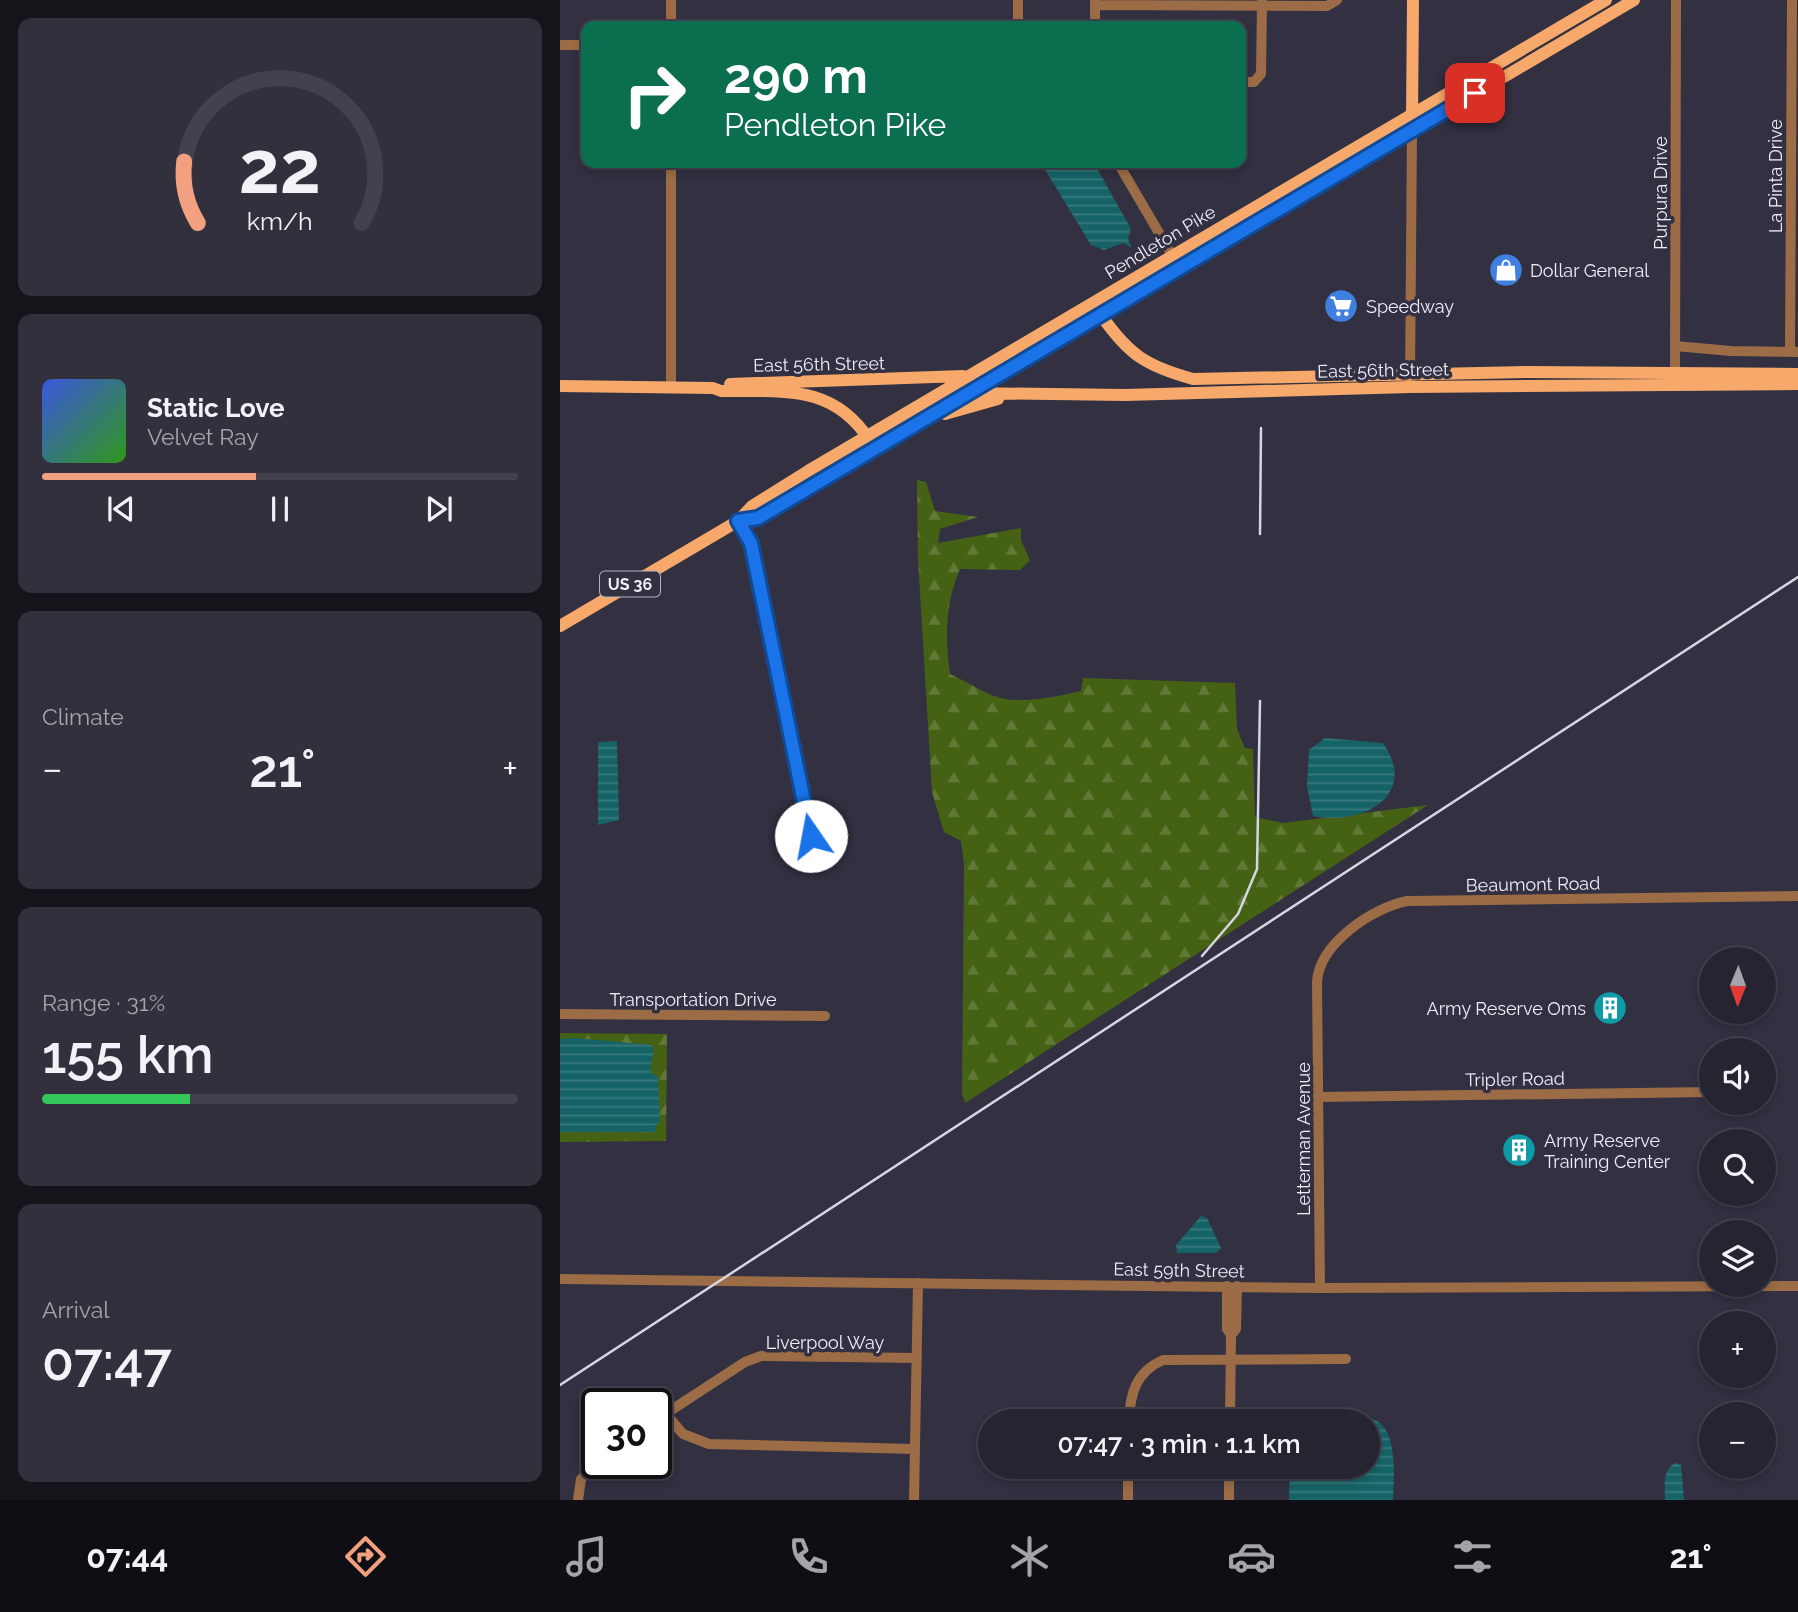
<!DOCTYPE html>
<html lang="en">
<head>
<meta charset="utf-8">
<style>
  body { margin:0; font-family:Raleway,sans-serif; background:#32303d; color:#f1f3f6; height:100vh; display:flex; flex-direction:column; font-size:26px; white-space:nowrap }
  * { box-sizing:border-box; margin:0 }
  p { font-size:23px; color:#a4a4ab }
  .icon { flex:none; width:38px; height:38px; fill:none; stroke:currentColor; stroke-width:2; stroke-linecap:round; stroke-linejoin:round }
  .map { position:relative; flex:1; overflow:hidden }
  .panel { display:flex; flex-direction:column; gap:18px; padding:18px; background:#15141b; width:560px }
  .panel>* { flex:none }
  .top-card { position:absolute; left:21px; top:21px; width:665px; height:147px; border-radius:14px; box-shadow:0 4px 10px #0003,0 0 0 2px #42414d; background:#0b6e4f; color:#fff; overflow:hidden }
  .needle { width:46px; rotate:181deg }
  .controls { position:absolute; left:1139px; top:947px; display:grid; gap:14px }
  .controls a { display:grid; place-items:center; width:77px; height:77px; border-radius:50%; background:#262431; box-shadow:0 4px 10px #0003,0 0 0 2px #42414d; font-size:35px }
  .speed { position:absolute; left:21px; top:1388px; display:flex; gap:14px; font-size:35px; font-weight:700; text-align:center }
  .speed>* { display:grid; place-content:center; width:91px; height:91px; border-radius:50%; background:#262431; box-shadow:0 4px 10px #0003,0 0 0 2px #42414d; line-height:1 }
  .speed .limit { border:4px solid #111; border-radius:10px; background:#fff; color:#111 }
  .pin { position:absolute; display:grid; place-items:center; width:60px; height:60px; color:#fff; margin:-30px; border-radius:14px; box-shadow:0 4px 10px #0006 }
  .me { position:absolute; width:77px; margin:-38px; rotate:348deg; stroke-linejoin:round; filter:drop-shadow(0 0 5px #0008) }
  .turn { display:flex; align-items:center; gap:24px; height:147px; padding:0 28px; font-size:32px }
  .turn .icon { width:91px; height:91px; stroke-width:2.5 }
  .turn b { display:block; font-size:49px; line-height:60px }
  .big { font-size:52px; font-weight:600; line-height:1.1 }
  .panel .card { flex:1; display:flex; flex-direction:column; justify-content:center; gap:10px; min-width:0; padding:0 24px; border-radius:14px; background:#32303d }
  .panel .dial { align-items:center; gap:0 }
  .dial svg { height:182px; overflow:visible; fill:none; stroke:#42414d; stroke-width:7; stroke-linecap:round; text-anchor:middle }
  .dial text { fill:#f1f3f6; stroke:none }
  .song { display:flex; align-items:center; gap:21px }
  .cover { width:84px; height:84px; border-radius:10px; background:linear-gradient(135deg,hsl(230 70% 55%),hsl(110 70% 35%)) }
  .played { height:7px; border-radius:4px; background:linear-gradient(90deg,#f2a07f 45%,#42414d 45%) }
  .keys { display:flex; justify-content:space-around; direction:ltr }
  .heat { display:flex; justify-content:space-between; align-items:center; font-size:38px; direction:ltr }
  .charge { height:10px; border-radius:5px; background:linear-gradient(90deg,#34c759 31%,#42414d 0) }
  .trip { position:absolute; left:418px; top:1409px; width:402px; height:70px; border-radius:35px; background:#262431; box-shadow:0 4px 10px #0003,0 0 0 2px #42414d; font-weight:600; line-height:70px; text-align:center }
  .tabs { display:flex; height:112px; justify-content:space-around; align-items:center; background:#0f0e14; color:#a4a4ab }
  .tabs .icon { width:49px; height:49px }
  .tabs .current { color:#f2a07f }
  .tabs b { font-size:32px; color:#f1f3f6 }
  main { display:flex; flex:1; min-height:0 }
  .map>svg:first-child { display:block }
  .forest { fill:url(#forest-firs) }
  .water { fill:url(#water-rules) }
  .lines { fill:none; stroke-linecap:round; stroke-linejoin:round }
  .minor { stroke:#9b6c46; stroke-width:10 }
  .major { stroke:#f6a96a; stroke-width:12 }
  .rail { stroke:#d6d5e1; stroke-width:2.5 }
  .route-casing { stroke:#114b97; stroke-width:18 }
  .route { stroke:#1a73e8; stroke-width:12 }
  .labels { text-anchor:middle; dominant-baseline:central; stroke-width:7; stroke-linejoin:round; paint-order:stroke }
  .shield { fill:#323041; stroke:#b6b4c1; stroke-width:2 }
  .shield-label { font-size:16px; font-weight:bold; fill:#eeedf8 }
  .street-label { font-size:18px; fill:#eeedf8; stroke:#323041 }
  .poi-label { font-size:18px; fill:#eeedf8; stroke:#323041; text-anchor:start }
</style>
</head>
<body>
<main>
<section class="panel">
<div class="card dial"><svg viewBox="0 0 100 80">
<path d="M14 69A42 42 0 1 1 86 69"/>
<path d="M14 69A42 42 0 0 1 8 42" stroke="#f2a07f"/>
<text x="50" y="56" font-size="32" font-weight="700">22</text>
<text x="50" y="72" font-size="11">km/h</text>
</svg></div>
<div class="card">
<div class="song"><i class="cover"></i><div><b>Static Love</b><p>Velvet Ray</p></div></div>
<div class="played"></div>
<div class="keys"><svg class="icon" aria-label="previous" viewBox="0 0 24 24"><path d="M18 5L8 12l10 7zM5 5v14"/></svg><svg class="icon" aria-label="pause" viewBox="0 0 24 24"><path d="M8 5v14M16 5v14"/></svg><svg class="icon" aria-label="next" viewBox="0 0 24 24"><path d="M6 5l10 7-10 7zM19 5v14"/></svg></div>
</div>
<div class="card"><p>Climate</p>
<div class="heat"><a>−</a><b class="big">21°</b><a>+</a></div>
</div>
<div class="card"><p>Range · 31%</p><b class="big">155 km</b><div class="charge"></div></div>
<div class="card"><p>Arrival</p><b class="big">07:47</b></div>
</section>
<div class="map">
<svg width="1238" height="1500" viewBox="0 0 1238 1500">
  <defs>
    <pattern id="forest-firs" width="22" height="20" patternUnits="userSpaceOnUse" patternTransform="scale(1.75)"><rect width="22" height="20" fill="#456214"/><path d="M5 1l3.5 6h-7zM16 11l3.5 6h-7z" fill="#607937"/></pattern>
    <pattern id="water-rules" width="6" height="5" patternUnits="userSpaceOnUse" patternTransform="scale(1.75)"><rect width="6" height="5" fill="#166367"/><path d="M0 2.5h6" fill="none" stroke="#387a7e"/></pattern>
  </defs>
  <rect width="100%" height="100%" fill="#323041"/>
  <path class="forest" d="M357,480l9,2 9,29 43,6 -38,12 -2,14 83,-15v12l9,20 -10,10 -60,-1c-15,34 -15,69 -10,105 14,6 29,16 44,22 25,9 61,1 87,-5l2,-13 152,5 2,46 8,19 8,1 2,68 28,6 145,-18 -463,298 -3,-10 2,-229 -3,-23 -17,-9 -12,-40 -14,-233z
    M0,1033l107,1 -1,107 -106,1z"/>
  <path class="water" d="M481,163h53l37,66 -3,10 4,9 -9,-5 -19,7 -13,-5z
    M765,738l58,5c37,53 -22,83 -70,73l-6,-30 2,-36z
    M57,741l2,79 -21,5v-83z
    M15,1038l77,7c4,10 -3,18 -1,28l7,4 2,44 -5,6 1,5h-96v-93z
    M641,1216l6,2 14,30 -5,5h-39l-1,-8z
    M749,1414c20,3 40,1 60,4 30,5 25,59 24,82h-104l1,-33 78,-1v-45h-71z
    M1115,1463l6,2 3,35h-19c0,-14 -3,-30 10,-37z"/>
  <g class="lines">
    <path class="minor" d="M458,0v26
      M535,5l232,1 10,-6
      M111,26v-26
      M535,26v-25
      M0,45h26
      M681,82h13l7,-8 1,-73
      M111,163v224
      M558,163l54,92
      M1115,346l56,5 67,1
      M1230,352l2,-352
      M1115,377l1,-377
      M850,382l2,-252
      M178,521l13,22 60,293
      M0,1014l265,2
      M758,1097l394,-5
      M0,1279l760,9 478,-2
      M667,1286v43l4,6
      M760,1288l-3,-306c2,-38 55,-74 90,-81l391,-5
      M106,1414l17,20 26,10 206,5
      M96,1420l89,-58 16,-6 156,2
      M569,1421c1,-28 7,-49 34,-61l183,-1
      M670,1421l1,-86 5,-6 1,-43
      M18,1500l3,-21 16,-20
      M354,1500l4,-217
      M568,1500v-34
      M669,1500v-34"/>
    <path class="major" d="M852,119l1,-119
      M541,315c28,40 45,51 92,64l333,-7 272,2
      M170,384l233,-8
      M0,386l153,2 8,3c61,1 112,-8 149,50
      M409,393l156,2 285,-8 388,-3
      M385,414l53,-15
      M178,521l20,-3 876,-518
      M0,626l178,-105 14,-15 56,-35 798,-471"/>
    <path class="rail" d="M700,534l1,-106
      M642,956l36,-42 19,-45 3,-168
      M0,1385l1238,-808"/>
  </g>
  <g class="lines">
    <g class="route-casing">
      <path id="route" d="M251,836l-60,-293 -13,-22 20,-3 717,-425"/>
    </g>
    <use href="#route" class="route"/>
  </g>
  <defs>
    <g id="shop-disc" transform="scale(1.75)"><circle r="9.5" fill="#3f7fe0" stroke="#323041"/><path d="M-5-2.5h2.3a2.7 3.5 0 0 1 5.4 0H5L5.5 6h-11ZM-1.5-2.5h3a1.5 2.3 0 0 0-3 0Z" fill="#fff"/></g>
    <g id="supermarket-disc" transform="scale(1.75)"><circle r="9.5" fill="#3f7fe0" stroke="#323041"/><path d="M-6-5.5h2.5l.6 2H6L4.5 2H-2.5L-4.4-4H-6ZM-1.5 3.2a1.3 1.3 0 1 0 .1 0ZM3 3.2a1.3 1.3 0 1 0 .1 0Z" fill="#fff"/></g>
    <g id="building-disc" transform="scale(1.75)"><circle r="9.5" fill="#0f9aa8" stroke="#323041"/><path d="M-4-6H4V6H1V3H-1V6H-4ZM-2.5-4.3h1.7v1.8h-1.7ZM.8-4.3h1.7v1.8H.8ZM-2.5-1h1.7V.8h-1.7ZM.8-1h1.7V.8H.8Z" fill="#fff"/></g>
  </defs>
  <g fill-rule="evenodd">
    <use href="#shop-disc" x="946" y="270"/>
    <use href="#supermarket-disc" x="781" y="306"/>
    <use href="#building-disc" x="1050" y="1008"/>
    <use href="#building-disc" x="959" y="1150"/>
  </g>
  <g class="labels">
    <rect class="shield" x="40" y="571.5" width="60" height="25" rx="5"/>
    <g class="shield-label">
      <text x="70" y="584">US 36</text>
    </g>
    <g class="street-label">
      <text transform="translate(1215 176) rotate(-90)">La Pinta Drive</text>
      <text transform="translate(1100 193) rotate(-90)">Purpura Drive</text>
      <text transform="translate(600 242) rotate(-31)">Pendleton Pike</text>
      <text transform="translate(259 364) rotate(-1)">East 56th Street</text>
      <text transform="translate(823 370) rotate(-1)">East 56th Street</text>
      <text transform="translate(973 884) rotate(-1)">Beaumont Road</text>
      <text x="133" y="999">Transportation Drive</text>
      <text transform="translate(955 1079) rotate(-1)">Tripler Road</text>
      <text transform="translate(743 1139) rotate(-90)">Letterman Avenue</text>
      <text transform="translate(619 1270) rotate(1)">East 59th Street</text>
      <text x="265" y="1342">Liverpool Way</text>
    </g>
    <g class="poi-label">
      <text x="970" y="270">Dollar General</text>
      <text x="806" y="306">Speedway</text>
      <text x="1026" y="1008" text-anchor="end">Army Reserve Oms</text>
      <text x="984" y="1140">Army Reserve<tspan x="984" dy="21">Training Center</tspan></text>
    </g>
  </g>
</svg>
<div class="controls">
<a><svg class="needle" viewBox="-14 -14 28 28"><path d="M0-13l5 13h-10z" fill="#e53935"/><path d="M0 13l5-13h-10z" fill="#a4a4ab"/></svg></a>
<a><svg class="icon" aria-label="sound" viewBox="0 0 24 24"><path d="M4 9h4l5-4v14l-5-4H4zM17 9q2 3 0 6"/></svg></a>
<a><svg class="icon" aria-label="search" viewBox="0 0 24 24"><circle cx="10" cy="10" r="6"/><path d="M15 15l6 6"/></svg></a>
<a><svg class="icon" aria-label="layers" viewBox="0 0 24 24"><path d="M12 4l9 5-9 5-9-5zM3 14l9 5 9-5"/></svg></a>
<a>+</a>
<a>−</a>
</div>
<div class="speed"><div class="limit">30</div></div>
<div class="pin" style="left:915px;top:93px;background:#d93025"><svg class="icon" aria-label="arrive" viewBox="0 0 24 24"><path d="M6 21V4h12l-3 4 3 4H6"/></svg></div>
<svg class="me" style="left:251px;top:836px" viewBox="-20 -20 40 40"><circle r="19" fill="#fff"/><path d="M0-13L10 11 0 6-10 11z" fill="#1a73e8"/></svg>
<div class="trip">07:47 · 3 min · 1.1 km</div>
<div class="top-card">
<div class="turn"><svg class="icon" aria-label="right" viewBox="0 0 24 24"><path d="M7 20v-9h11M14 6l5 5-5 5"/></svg><div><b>290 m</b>Pendleton Pike</div></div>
</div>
</div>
</main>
<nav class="tabs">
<b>07:44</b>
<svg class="icon current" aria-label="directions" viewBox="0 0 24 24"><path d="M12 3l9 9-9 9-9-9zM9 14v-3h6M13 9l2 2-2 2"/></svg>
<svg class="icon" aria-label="music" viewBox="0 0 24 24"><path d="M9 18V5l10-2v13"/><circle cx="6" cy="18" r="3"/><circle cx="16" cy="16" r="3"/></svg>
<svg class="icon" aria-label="phone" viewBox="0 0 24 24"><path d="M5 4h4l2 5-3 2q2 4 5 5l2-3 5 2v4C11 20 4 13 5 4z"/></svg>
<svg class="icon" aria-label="climate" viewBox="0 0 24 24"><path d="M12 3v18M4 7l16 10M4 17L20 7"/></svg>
<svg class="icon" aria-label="car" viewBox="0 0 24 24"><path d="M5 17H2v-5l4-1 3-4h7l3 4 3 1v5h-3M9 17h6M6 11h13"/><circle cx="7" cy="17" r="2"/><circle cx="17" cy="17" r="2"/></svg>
<svg class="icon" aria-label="filters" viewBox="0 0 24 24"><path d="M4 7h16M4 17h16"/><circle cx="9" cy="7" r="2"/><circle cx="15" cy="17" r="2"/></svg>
<b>21°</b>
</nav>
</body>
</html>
